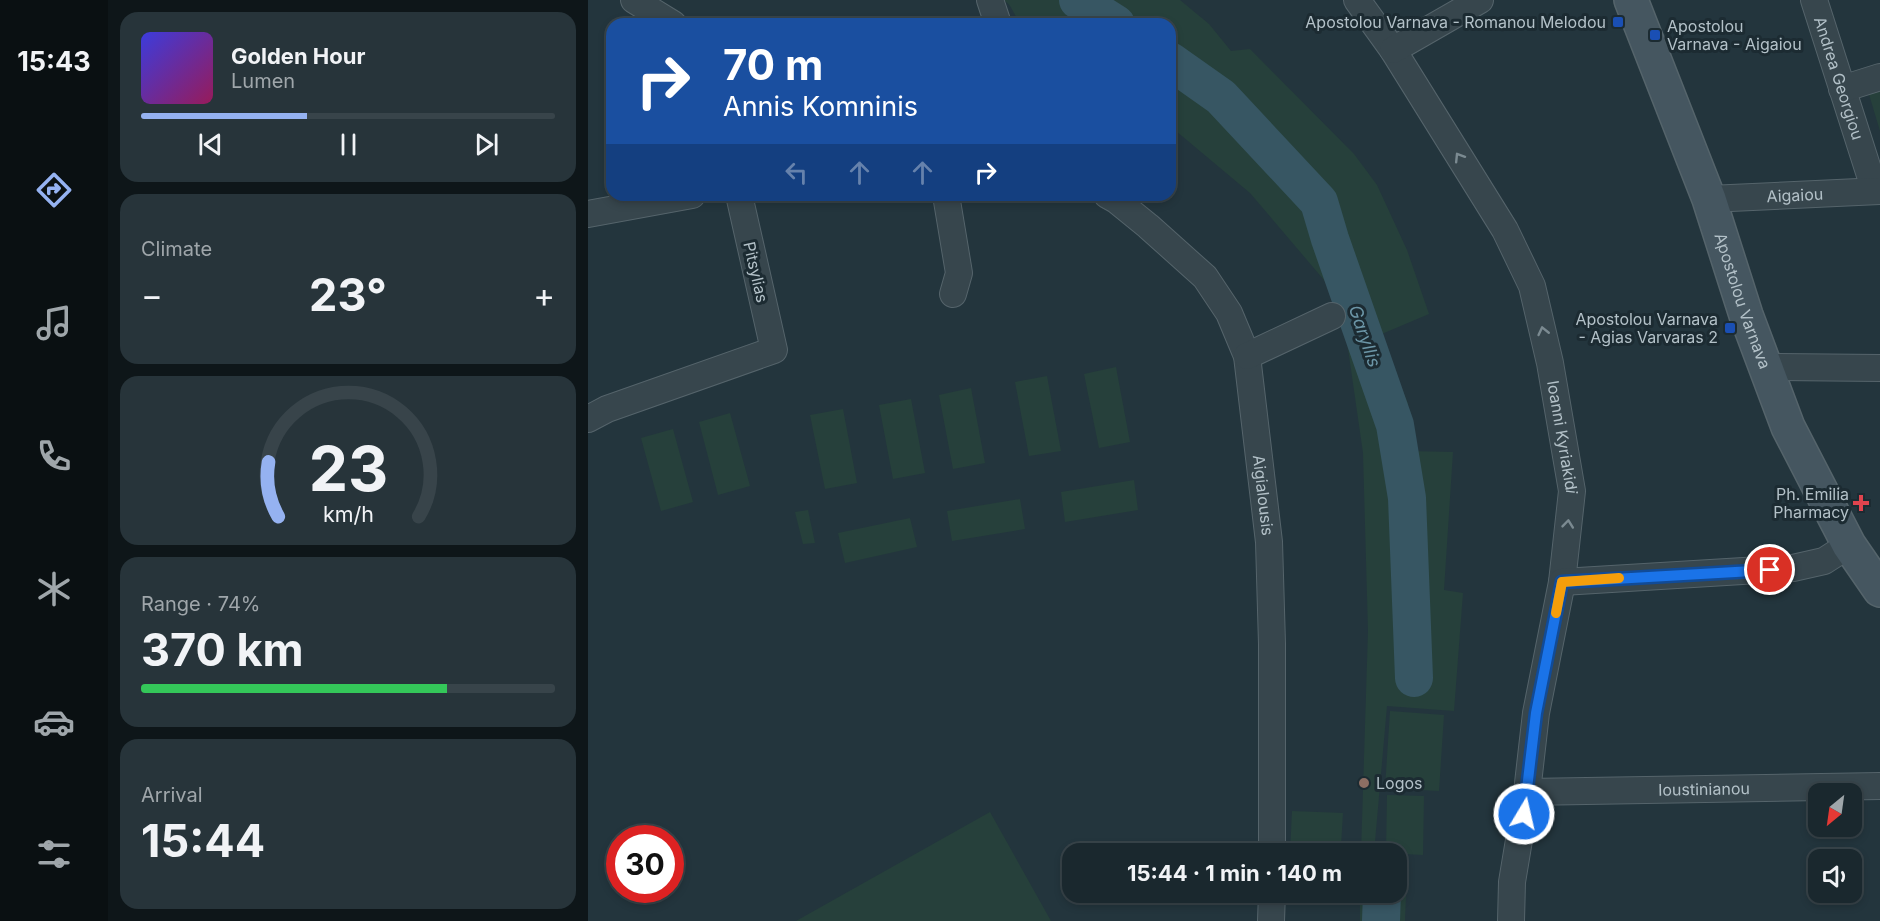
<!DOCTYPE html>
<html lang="en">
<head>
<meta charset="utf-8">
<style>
  body { margin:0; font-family:Inter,sans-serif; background:#27343a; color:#f1f3f6; height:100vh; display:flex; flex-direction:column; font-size:22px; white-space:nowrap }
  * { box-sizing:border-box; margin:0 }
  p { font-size:20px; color:#9fa6aa }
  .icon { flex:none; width:33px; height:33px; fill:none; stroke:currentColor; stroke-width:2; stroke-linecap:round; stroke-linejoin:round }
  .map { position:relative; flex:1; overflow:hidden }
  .details { display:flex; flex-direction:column; gap:12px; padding:12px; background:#0e1619; width:480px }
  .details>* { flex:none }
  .hud { position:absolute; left:18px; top:18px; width:570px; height:183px; border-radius:18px; box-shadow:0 3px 9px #0003,0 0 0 2px #38444a; background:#1a4fa0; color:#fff; overflow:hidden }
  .needle { width:39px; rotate:209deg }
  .fabs { position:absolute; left:1220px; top:783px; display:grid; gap:12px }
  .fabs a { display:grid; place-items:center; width:54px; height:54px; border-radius:12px; background:#1a282e; box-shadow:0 3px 9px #0003,0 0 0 2px #38444a; font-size:30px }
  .speed { position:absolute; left:18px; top:825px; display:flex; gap:12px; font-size:30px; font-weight:700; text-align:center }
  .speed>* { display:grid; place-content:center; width:78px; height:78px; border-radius:50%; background:#1a282e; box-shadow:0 3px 9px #0003,0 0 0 2px #38444a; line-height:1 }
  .speed .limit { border:9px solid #d22; background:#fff; color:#111 }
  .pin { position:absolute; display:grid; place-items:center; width:51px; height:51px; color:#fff; margin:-26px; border:3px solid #fff; border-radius:50%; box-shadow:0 2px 6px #0007 }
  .me { position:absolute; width:66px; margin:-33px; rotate:9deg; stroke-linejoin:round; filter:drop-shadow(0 0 4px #0008) }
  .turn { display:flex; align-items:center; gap:21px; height:126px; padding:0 18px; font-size:27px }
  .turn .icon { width:78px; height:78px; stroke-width:2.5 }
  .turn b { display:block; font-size:42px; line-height:51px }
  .lanes { display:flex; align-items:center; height:57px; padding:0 18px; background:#0003; justify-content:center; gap:30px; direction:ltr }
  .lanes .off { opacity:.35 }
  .big { font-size:45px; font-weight:700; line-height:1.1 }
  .details .widget { flex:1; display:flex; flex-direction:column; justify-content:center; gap:9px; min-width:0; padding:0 21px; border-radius:18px; background:#27343a }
  .details .dial { align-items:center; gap:0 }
  .dial svg { height:156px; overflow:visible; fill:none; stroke:#38444a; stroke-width:7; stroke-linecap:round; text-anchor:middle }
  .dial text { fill:#f1f3f6; stroke:none }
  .song { display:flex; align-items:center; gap:18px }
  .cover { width:72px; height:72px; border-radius:9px; background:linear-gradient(135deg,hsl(240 70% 55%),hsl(330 70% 35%)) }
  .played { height:6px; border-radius:3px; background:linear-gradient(90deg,#95b2f1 40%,#38444a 40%) }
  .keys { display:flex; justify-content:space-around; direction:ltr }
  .heat { display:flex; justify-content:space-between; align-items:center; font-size:33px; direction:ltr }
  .charge { height:9px; border-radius:4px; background:linear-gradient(90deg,#34c759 74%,#38444a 0) }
  .trip { position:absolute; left:474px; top:843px; width:345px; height:60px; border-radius:18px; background:#1a282e; box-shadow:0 3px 9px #0003,0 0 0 2px #38444a; font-weight:700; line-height:60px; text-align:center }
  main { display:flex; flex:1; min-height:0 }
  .dock { display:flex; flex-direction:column; width:108px; justify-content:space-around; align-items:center; background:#0a1012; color:#9fa6aa }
  .dock .icon { width:42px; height:42px }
  .dock .current { color:#95b2f1 }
  .dock b { font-size:27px; color:#f1f3f6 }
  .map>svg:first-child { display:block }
  .green { fill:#26403b }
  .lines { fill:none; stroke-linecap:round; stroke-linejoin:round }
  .river { stroke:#375663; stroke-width:38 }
  .minor-casing { stroke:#55646b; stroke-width:28 }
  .secondary-casing { stroke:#55646b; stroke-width:36 }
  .minor { stroke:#37464d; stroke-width:26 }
  .secondary { stroke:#455660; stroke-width:33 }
  .oneway { stroke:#7b8a91 }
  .route-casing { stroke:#114b97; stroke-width:15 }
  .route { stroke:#1a73e8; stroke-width:10 }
  .slow { stroke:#f59e0b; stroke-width:10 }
  .transit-dot { fill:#1a4fb4; stroke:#1c2b32; stroke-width:2 }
  .health-dot { fill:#e0444e; stroke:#1c2b32; stroke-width:2 }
  .education-dot { fill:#8d6e63; stroke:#1c2b32; stroke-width:2 }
  .labels { text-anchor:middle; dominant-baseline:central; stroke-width:6; stroke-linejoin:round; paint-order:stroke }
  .poi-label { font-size:16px; fill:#b3c1c8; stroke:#1c2b32; text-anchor:end }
  .street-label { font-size:16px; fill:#b3c1c8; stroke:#1c2b32 }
  .water-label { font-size:18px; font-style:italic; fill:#6c96a7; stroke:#1c2b32 }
</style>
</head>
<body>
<main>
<nav class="dock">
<b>15:43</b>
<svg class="icon current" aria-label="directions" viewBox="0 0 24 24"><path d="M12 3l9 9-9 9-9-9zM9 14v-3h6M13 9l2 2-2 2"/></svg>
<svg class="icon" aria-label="music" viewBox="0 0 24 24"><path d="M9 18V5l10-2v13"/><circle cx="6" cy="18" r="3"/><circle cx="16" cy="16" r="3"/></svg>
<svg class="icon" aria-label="phone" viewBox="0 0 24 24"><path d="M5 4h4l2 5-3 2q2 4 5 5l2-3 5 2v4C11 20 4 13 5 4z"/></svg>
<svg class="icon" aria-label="climate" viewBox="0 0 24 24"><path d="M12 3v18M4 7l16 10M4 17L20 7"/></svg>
<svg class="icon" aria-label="car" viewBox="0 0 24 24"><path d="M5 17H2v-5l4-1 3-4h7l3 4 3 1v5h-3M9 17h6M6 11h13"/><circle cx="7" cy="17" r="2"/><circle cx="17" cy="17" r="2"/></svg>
<svg class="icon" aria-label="filters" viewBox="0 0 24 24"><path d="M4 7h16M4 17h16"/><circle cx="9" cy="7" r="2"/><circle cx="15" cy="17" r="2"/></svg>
</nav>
<section class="details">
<div class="widget">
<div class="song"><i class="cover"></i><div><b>Golden Hour</b><p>Lumen</p></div></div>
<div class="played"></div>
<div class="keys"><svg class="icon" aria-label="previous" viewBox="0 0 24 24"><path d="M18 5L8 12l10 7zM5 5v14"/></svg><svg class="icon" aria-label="pause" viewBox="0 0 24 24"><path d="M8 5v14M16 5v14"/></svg><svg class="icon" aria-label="next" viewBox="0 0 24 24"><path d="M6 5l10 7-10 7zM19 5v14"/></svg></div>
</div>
<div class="widget"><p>Climate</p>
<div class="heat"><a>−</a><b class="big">23°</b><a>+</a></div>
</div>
<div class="widget dial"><svg viewBox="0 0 100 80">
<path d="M14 69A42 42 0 1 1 86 69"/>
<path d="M14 69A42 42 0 0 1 9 41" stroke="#95b2f1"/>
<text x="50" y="56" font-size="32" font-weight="700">23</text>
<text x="50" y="72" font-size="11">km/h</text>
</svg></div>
<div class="widget"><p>Range · 74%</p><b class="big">370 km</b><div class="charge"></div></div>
<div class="widget"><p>Arrival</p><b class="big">15:44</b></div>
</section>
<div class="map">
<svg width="1292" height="921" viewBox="0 0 1292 921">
  <rect width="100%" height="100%" fill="#23353d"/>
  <path class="green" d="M415,0h177l29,24 22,27 19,-2 104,105 23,31 30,65 22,64 -52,22 31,67 -2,48 47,1 -9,138 19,3 -9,118 -67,-5 -13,147h-13l7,-222 -5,-178 -22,-153 -91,-107 -80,-67v-102h-145c-14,-7 -10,-18 -22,-24z
    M1292,88v43l-12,-40z
    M528,367l14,75 -31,6 -15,-74z
    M459,376l14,75 -32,5 -14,-74z
    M383,388l14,75 -32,6 -14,-74z
    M323,399l14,74 -32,6 -14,-74z
    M255,409l14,74 -32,6 -15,-74z
    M142,413l20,73 -32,9 -19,-73z
    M85,429l20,73 -32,9 -20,-73z
    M546,480l4,30 -73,12 -4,-30z
    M432,499l5,30 -73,12 -5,-30z
    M220,510l7,33 -12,1 -8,-32z
    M322,518l7,29 -72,16 -7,-30z
    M802,711l54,4 -5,76 -54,-3z
    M799,795l37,1 -1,59 -37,-2z
    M704,811l51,2 -2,33 -8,7h-43z
    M402,812l61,109h-255z
    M809,869h10l-2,52h-45v-28l36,-1z"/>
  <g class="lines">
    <path class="river" d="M490,0l38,24
      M582,61l51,36 98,105 11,37 65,186 12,73 7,180
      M793,921l1,-29"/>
    <g class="minor-casing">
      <g id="minor">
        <path d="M46,0l39,24"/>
        <path d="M402,0l8,24"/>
        <path id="s1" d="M769,0l36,50 112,180 27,56 18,77 22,128 -10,91 -26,131 -9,79 -15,90 -1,39"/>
        <path id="s2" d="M1226,0l61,191"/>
        <path d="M805,50l87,-50"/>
        <path d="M1254,89l38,-12"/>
        <path d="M358,195l13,78 -6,21"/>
        <path id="s3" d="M519,195l9,5 32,26 57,51 24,36 18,43 22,186 3,102v210"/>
        <path id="s4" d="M1121,199l171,-8"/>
        <path d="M0,214l104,-19"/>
        <path d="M659,356l85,-40"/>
        <path d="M1178,367l114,1"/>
        <path d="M0,419l19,-10 167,-59 -35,-155"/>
        <path d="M974,582l231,-14 31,-7 25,-16"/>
        <path id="s5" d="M939,792l353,-6"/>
        <path d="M683,921l1,-29"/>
      </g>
    </g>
    <g class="secondary-casing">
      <g id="secondary">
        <path id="s6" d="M1043,0l78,199 37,116 42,112 61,118 31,45"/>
      </g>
    </g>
    <use href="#minor" class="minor"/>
    <use href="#secondary" class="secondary"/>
  </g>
  <defs><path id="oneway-chevron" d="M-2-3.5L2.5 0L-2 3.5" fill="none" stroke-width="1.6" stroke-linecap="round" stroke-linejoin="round" transform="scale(1.5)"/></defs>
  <g class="oneway">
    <use href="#oneway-chevron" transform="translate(871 157) rotate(-122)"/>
    <use href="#oneway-chevron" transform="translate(955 331) rotate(-103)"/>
    <use href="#oneway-chevron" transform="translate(980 524) rotate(-84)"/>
  </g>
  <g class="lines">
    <g class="route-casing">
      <path id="route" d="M936,814l12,-101 26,-131 208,-12"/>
    </g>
    <use href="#route" class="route"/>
    <path class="slow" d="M968,613l6,-31 57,-4"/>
  </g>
  <g class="transit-dot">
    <rect x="1024" y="16" width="12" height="12" rx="3"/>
    <rect x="1061" y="29" width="12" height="12" rx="3"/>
    <rect x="1136" y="322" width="12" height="12" rx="3"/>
  </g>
  <path class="health-dot" d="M1270 494h6v6h6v6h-6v6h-6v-6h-6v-6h6z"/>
  <circle class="education-dot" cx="776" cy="783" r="6"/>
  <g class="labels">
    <g class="poi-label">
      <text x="1018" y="22">Apostolou Varnava - Romanou Melodou</text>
      <text x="1079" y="26" text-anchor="start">Apostolou<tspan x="1079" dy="18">Varnava - Aigaiou</tspan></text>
      <text x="1130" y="319">Apostolou Varnava<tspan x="1130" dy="18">- Agias Varvaras 2</tspan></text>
      <text x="1261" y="494">Ph. Emilia<tspan x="1261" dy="18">Pharmacy</tspan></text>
      <text x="788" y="783" text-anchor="start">Logos</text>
    </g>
    <g class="street-label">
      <text stroke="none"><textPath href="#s2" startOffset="82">Andrea Georgiou</textPath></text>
      <text stroke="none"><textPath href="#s4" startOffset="86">Aigaiou</textPath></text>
      <text transform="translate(168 272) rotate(77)">Pitsylias</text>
      <text stroke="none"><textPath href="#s6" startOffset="321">Apostolou Varnava</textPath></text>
      <text stroke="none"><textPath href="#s1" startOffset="490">Ioanni Kyriakidi</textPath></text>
      <text stroke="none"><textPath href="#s3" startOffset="358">Aigialousis</textPath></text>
      <text stroke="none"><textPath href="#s5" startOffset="177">Ioustinianou</textPath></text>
    </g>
    <g class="water-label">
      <text transform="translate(777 336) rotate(71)">Garyllis</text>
    </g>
  </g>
</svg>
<div class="fabs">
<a><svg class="needle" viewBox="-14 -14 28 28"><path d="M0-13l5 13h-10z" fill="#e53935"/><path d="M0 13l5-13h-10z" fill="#9fa6aa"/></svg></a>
<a><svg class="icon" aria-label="sound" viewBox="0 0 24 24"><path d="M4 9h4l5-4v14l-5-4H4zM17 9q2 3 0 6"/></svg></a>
</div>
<div class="speed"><div class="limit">30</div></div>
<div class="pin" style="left:1182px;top:570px;background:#d93025"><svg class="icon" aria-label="arrive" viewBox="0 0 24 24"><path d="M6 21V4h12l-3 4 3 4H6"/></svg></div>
<svg class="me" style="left:936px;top:814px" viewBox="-20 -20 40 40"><circle r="17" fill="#1a73e8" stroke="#fff" stroke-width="3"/><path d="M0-11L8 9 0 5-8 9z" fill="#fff"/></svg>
<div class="trip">15:44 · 1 min · 140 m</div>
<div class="hud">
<div class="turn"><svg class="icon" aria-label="right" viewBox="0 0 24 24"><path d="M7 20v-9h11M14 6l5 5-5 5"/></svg><div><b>70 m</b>Annis Komninis</div></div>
<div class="lanes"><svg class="icon off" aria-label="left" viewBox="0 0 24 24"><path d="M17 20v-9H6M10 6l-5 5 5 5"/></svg><svg class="icon off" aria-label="ahead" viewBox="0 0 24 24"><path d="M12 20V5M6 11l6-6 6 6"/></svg><svg class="icon off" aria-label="ahead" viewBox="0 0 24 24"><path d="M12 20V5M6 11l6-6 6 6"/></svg><svg class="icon" aria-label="right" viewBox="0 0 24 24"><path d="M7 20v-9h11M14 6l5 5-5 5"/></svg></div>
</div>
</div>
</main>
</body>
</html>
